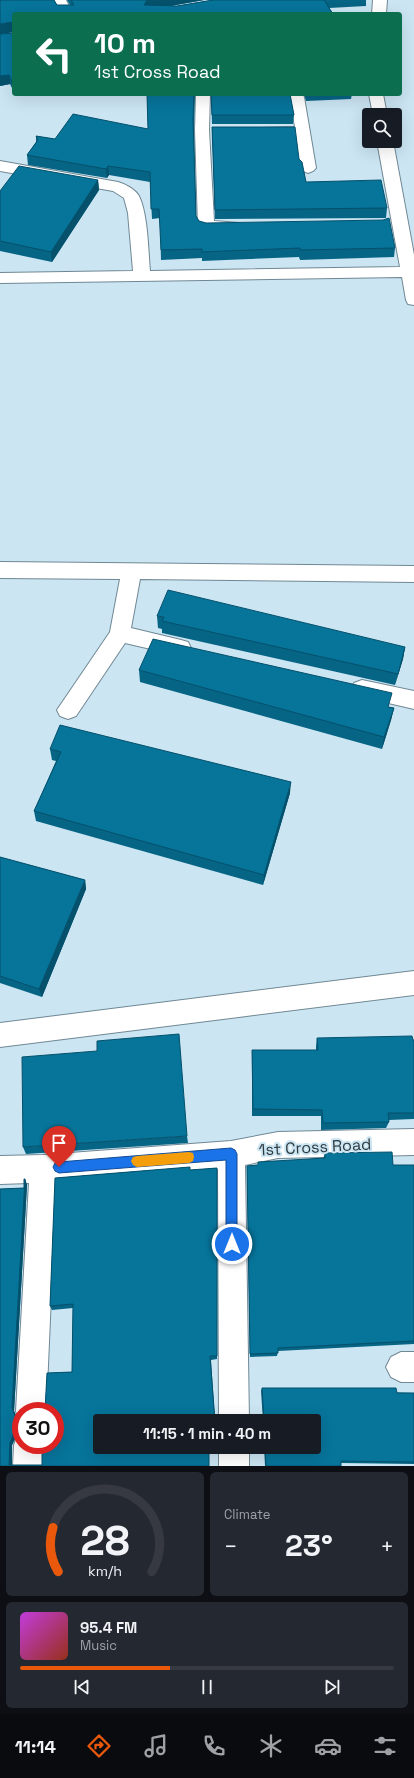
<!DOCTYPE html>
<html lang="en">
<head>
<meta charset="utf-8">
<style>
  body { margin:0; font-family:"Space Grotesk",sans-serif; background:#242831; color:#f1f3f6; height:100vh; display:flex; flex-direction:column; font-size:15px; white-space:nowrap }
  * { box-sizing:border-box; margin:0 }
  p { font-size:13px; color:#9ea1a6 }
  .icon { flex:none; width:22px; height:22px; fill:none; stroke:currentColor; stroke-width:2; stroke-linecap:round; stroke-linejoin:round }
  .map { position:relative; height:1466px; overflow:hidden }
  .sheet { display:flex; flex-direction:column; gap:6px; padding:6px; background:#0d0f14; flex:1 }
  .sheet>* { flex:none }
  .banner { position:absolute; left:12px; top:12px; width:390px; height:84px; border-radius:4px; box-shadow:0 4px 16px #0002; background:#0b6e4f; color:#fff; overflow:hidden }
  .fabs { position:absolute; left:362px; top:108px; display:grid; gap:8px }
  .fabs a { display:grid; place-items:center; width:40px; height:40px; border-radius:4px; background:#171b24; box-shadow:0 4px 16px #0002; font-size:20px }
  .speed { position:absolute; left:12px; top:1402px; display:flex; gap:8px; font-size:20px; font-weight:700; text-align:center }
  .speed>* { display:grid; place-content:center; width:52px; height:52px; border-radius:50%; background:#171b24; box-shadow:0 4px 16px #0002; line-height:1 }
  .speed .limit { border:6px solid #d22; background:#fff; color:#111 }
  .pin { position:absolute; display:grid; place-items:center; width:34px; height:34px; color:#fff; margin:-41px -17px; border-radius:50% 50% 50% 0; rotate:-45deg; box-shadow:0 0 4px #0007 }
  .pin .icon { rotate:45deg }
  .me { position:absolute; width:44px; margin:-22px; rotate:0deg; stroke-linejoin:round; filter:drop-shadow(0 0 3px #0008) }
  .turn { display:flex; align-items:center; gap:14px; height:84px; padding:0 16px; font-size:18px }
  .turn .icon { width:52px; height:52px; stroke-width:2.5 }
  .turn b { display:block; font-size:28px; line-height:34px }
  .big { font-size:30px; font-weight:700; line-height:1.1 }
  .sheet .tile { flex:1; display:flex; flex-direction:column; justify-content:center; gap:6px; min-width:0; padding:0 14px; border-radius:6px; background:#242831 }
  .sheet .dial { align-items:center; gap:0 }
  .dial svg { height:104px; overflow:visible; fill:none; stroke:#363941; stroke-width:7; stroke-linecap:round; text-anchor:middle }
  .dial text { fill:#f1f3f6; stroke:none }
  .song { display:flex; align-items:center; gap:12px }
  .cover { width:48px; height:48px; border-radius:6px; background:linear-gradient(135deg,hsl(290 70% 55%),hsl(10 70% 35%)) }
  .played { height:4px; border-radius:2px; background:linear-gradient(90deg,#ea580c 40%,#363941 40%) }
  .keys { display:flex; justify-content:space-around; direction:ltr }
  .heat { display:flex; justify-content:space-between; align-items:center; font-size:22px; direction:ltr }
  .sheet .tiles { flex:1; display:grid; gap:6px; grid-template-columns:1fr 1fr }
  .tile:last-child { grid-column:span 2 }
  .trip { position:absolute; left:93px; top:1414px; width:228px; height:40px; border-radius:4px; background:#171b24; box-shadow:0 4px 16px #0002; font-weight:700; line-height:40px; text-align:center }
  .menu { display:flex; height:64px; justify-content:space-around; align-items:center; background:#090b0e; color:#9ea1a6 }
  .menu .icon { width:28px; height:28px }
  .menu .selected { color:#ea580c }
  .menu b { font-size:18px; color:#f1f3f6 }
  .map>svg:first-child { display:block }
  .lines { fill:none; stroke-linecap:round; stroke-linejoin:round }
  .minor-casing { stroke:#708894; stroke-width:2 }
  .minor { fill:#fff; fill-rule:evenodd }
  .wall { fill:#066484; fill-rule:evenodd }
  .shaded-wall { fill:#05516c }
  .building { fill:#07749a; stroke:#05516c; fill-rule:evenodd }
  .route { fill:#1a73e8; stroke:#114b97 }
  .slow { fill:#f59e0b }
  .labels { text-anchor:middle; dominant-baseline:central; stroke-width:4; stroke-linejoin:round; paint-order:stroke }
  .near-street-label { font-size:16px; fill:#2f3a3f; stroke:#cbe5f3 }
</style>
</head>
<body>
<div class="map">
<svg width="414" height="1466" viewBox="0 0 414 1466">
  <rect width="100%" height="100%" fill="#cbe5f3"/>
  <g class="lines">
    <g class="minor-casing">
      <path id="minor" d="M52,0h14l7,14h-14z
        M373,0h14l-1,14h-14z
        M196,94h14l-1,36 5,91 25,2 2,3 -2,3 -6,2 -33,-2 -2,-3 -3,-96z
        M292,94h10l2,3 12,71 -3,3 -5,2 -5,-2 -3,-3 -4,-33 -36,-1 -2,-3 2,-3 35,-1 -5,-30z
        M369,94h14l4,21h-14z
        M377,141h16l21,114v50l-6,-1 -2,-4 -4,-23 -402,6v-10l133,-2 -5,-58 -4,-15 -11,-7 -113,-20v-10l118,21c7,2 17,7 21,14 9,19 9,53 11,75l250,-4z
        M0,562l414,4v16l-274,-3 -9,49 50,12 7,2 3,6 -3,6 -7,2 -56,-13 -49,73 -8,3 -8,-3 -3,-6 53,-78 10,-53 -120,-1z
        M362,680l52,11v18l-60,-14 -3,-6 3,-6z
        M414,971v24l-414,52v-24z
        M414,1129v26l-136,3 -33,7 4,256h-30l-1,-252 -162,13 -10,229h-25l-1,11 -4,-11 13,-228 -29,1v-28l43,-1 188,-14 47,-9z
        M401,1352h13v30h-13l-10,-5 -5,-10 5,-10z
        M21,1433v12h23l-1,21h-30l1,-21 4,-11z
        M219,1447h30v19h-30z"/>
    </g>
    <use href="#minor" class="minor"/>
  </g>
  <path class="wall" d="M0,0h54l3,5h13l-3,-5h137l-34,6h7l36,-6h153v6l-37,2 4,6h-319v76h-1l-3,-6 -10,2v-52l14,-1v-1l-14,2z
    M147,94h48l-1,33 2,89 3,5 7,2 189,25 -1,9 -94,3 -1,-3 -97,4v-3l-41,2 -1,-42 -8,1 -2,-37 -41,-7 -2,3 -79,-13 -1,-10 9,-13v-6l19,3 93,-10z
    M211,94h80l-1,1 4,20 -1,9h-81z
    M304,94h48l-1,5 -45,2z
    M212,127l87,32 7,23 81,26 -1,10 -171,1z
    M98,180l1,10 -47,72 -52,-11v-60z
    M157,616l248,31 -2,12 -8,26 -233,-52v-4l-4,-1z
    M139,670l250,37 5,1 -3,12 -9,29 -242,-67z
    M50,749l240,44 -27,92 -227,-64 -2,-10 22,-50 -4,-1z
    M0,857l85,23 1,9 -44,108 -42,-14z
    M317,1038l97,2v79l-25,1v2l-3,6 -65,2v-14h-69v-66h64v-4z
    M187,1136l1,7 -162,11 -3,-7z
    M325,1153l68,12h21v179l-136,7 -1,5 -27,1 -3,-186v-5l11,-1v-3l65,-3z
    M190,1167v3l27,-2v191l-6,1 4,61h-115v26h109v19h-209v-277l24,-1v-9h1l2,6 -13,226 4,9 2,-10h25l2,-37 25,-1 1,-64 -21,2 -2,-4 5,-128zM21,1411h34v34h-13v20h-30v-20l6,-12 2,-1v9l1,1z
    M262,1388l152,5v71l-73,-1v3h-76l-1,-19h50v-26h-51l-2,-30z"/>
  <path class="shaded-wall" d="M147,0h57l-56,10 -4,-5z
    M14,22v10l-14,2v-10z
    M9,75l1,9 -10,2v-10z
    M11,80h3v10h-1z
    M108,166l1,9 -2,3 -1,-9z
    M98,180l1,10 -47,72 -1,-10z
    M405,647l-2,12 -8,26 3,-11z
    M394,708l-3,12 -9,29 2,-12z
    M291,782l-1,11 -27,92 1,-10z
    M85,880l1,9 -44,108 -3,-8z
    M25,1179l2,6 -13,226 6,12 -3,-2 -5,-13z
    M18,1429l3,3 -3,1 -6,12v21l-3,-1 1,-22 5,-13z"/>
  <path class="building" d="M0,0h54l3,5h17l-3,-5h77h-1l-3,5 33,1 36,-6h111l9,14h-319v66h-3l-2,-5 -9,1v-42l14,-1v-11l-14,2z
    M147,94h47l-1,26 3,96 3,5 7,2 177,-3 6,-2 6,30 -95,2v-2l-98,4v-3l-41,1 -2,-41h-8l-1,-37 -42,-6 -2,3 -79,-14 11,-15 -2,-4 19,3 18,-25 75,15z
    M211,94h79l4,21h-82z
    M212,127h83l4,32 3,3 4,20 75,-2 6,28 -172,2z
    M19,166l79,14 -47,72 -51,-11v-50z
    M168,590l237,57 -7,27 -236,-53 2,-4 -7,-1z
    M153,639l239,54 -4,14 6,1 -10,29 -245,-67z
    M60,725l231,57 -27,93 -230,-64 27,-59 -11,-3z
    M0,857l85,23 -46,109 -39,-13z
    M179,1034l8,102 -164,11 -1,-90 75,-6v-10z
    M412,1036l1,4h1v73h-26l1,9 -66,1 -1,-13 -69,-1 -1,-59h66l-1,-12z
    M392,1152l1,13h21v176l-136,7v5l-28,1 -3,-188 11,-1v-3l67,-4v-5z
    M190,1167v3l27,-2v188h-7l5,65h-115v26h109v19h-209v-277l24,-1v-9h1l-13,229 5,13 2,-1 1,-10h25l2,-37 25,-1 1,-68 -23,2 5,-128zM21,1411h34v34h-13v20h-33l1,-22 5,-13 3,-1 2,2v10h1z
    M262,1388h134l1,5h17v69l-73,-1v5h-75l-1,-19h49v-26h-50z"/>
  <path class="route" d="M231,1148l4,2 2,4v90l-1,4 -4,1 -4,-1 -2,-4v-84l-167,13 -4,-2 -2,-4 2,-4 4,-1z"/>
  <path class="slow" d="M189,1152l4,1 1,4 -1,4 -4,2 -52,4 -4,-2 -2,-4 2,-4 4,-1z"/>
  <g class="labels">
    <g class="near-street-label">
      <text transform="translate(315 1147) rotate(-3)">1st Cross Road</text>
    </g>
  </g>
</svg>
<div class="fabs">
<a><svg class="icon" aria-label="search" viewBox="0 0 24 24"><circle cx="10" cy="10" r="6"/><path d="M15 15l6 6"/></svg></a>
</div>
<div class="speed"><div class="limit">30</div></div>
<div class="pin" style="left:59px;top:1167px;background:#d93025"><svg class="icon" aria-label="arrive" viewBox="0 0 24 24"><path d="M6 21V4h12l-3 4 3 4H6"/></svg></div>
<svg class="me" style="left:232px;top:1244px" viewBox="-20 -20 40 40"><circle r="17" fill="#1a73e8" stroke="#fff" stroke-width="3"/><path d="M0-11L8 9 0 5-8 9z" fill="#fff"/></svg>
<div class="trip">11:15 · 1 min · 40 m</div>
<div class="banner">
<div class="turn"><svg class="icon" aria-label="left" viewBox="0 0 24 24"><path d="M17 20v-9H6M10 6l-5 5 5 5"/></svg><div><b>10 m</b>1st Cross Road</div></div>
</div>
</div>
<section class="sheet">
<div class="tiles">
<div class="tile dial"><svg viewBox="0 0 100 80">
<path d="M14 69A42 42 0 1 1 86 69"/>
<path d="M14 69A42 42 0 0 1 10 35" stroke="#ea580c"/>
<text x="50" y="56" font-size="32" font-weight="700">28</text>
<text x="50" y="72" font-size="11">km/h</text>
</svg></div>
<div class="tile"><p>Climate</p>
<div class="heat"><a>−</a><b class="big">23°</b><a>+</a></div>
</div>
<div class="tile">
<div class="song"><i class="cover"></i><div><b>95.4 FM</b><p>Music</p></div></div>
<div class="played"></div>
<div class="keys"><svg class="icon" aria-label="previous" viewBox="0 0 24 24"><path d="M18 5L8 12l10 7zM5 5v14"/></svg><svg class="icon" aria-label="pause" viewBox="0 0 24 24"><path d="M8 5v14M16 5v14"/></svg><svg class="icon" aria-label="next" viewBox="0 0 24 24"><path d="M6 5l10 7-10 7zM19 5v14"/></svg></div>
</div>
</div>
</section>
<nav class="menu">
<b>11:14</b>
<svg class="icon selected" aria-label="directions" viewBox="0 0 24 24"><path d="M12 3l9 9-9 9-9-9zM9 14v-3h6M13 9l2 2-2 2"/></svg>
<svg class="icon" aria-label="music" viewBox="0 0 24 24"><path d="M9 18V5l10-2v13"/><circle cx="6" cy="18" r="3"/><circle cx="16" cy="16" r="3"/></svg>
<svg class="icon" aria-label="phone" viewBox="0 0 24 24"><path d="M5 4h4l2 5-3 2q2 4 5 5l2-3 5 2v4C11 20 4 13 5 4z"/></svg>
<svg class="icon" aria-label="climate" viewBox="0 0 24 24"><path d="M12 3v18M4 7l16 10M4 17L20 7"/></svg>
<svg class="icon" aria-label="car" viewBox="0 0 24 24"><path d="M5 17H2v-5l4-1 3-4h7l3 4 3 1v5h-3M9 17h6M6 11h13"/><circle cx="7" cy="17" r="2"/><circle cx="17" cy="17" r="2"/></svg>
<svg class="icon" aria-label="filters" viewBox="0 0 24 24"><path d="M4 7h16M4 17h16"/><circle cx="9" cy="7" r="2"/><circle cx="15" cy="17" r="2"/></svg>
</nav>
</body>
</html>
